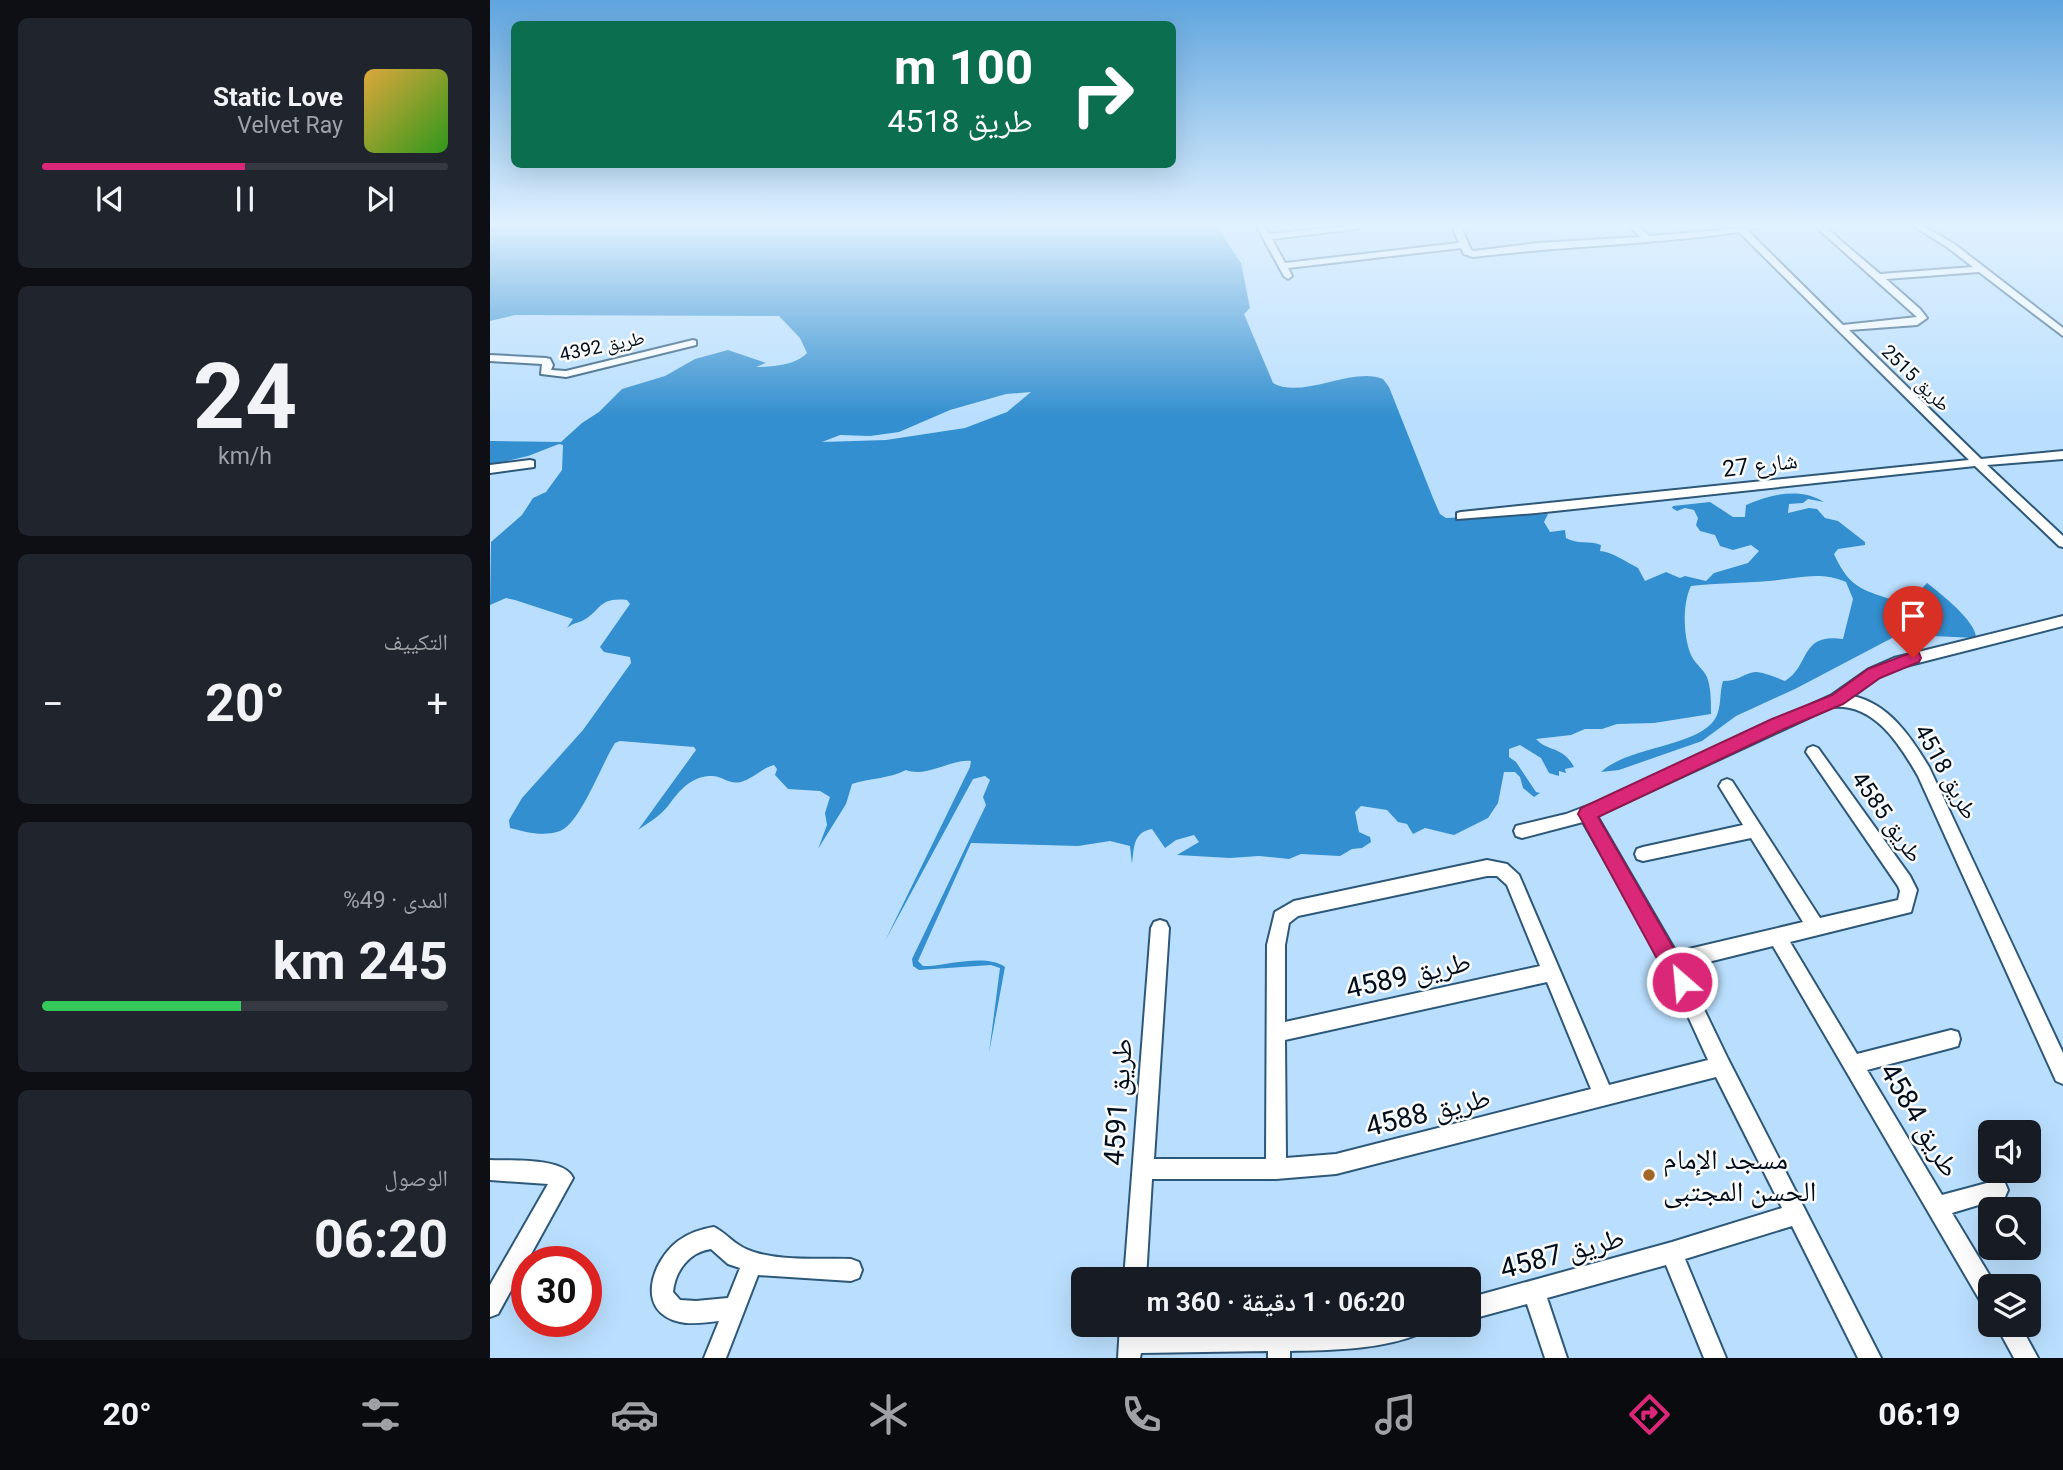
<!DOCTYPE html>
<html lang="ar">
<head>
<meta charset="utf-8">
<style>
  body { margin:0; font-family:Roboto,"Noto Naskh Arabic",sans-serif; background:#20242c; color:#f1f3f6; direction:rtl; height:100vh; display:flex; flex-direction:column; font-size:26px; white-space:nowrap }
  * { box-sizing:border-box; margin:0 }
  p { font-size:23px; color:#9ea1a6 }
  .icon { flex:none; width:38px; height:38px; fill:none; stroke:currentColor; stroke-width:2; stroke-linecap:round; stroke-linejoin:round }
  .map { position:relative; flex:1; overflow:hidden; direction:ltr }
  .details { display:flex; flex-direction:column; gap:18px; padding:18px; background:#0d0f14; width:490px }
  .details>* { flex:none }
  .banner { position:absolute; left:21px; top:21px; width:665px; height:147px; border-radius:10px; box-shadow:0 7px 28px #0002; direction:rtl; background:#0b6e4f; color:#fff; overflow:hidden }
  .buttons { position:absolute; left:1488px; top:1120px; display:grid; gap:14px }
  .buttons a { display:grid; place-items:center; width:63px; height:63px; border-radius:10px; background:#171b24; box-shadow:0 7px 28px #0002; font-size:35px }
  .speed { position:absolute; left:21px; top:1246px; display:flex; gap:14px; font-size:35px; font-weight:700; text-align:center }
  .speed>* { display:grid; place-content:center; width:91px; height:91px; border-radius:50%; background:#171b24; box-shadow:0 7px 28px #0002; line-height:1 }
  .speed .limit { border:10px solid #d22; background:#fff; color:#111 }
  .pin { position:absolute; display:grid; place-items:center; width:60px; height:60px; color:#fff; margin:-72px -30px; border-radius:50% 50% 50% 0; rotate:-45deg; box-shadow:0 0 7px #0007 }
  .pin .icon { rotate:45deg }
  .me { position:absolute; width:77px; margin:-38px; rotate:333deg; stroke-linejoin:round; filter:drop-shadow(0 0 5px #0008) }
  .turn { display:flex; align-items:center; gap:24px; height:147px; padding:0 28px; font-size:32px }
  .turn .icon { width:91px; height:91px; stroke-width:2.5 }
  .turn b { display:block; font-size:49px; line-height:60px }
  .big { font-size:52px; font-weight:700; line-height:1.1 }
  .details .tile { flex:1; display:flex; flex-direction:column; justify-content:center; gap:10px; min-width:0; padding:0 24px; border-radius:10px; background:#20242c }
  .details .dial { align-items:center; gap:0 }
  .dial b { font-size:91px; line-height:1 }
  .song { display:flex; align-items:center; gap:21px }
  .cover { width:84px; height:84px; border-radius:10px; background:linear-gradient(135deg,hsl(40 70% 55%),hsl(110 70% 35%)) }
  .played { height:7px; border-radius:4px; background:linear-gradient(90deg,#db2777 50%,#363941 50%) }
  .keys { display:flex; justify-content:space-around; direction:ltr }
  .heat { display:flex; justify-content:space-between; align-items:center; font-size:38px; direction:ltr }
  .charge { height:10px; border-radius:5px; background:linear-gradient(90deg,#34c759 49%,#363941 0) }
  .trip { position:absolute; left:581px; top:1267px; width:410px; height:70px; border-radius:10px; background:#171b24; box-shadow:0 7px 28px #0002; font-weight:700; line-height:70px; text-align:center; direction:rtl }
  .tab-bar { display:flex; height:112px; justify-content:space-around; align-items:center; background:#090b0e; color:#9ea1a6 }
  .tab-bar .icon { width:49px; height:49px }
  .tab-bar .selected { color:#db2777 }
  .tab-bar b { font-size:32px; color:#f1f3f6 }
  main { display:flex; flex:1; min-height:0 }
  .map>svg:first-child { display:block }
  .water { fill:#338fcf; fill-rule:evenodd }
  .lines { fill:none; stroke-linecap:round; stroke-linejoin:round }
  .minor-casing { stroke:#2d5879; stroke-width:4 }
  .minor { fill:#fff; fill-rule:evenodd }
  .route { fill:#db2777; stroke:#8e194d; stroke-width:2 }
  .poi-dot { fill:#a26628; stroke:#fbfbfb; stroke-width:2.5 }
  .labels { text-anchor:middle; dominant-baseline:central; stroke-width:5; stroke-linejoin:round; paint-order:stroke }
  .far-street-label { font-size:19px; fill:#000e1b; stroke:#fbfbfb }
  .street-label { font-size:23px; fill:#000e1b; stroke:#fbfbfb }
  .near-street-label { font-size:28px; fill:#000e1b; stroke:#fbfbfb }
  .near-poi-label { font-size:28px; fill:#000e1b; stroke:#fbfbfb; text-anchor:start }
</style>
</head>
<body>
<main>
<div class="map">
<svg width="1573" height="1358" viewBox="0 0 1573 1358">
  <rect width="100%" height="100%" fill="#badffe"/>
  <path class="water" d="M0,227h727l24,36 9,45 -6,6 29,69c28,17 80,-17 110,-4l6,8 44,111 7,16 6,4 102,-4 -4,8 6,10 15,-2 1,8c12,7 23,2 35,7l-1,6c13,1 26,11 38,17l7,13 21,-9 14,6 5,-2 21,5 8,-8 34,-10 11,-12 -8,-6 -18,5 -13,-4 -5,-11 -15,-4 -4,-6 2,-7 -4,-8 -9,-2 -8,3 -5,-3 1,-2 37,-4 23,15h12l1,-12c24,-11 55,-18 78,-3l-16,-3 -5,4 -14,1 -1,9 21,-5 8,1 8,9 13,3 27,21v3l-27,4 -4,5c13,29 24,35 53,44 16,5 22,9 38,3l-2,-14 4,-4c13,10 50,39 49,55l-65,-3 -19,3 -97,51 -59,27 -34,25 -83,29 -18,2c28,-26 96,-25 114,-53 7,-11 4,-26 8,-38 17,0 24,-10 34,-9 9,1 20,6 28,9 26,-16 14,-48 58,-42l10,-40 -7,-17c-26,-12 -51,-3 -77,-1 -27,2 -52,2 -78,5 -9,18 -8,53 1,71 5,9 13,13 16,23 3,10 3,23 3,34l-57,9 -37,1 -15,5h-17l-14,6 -35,4c12,13 27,7 38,28l-9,2 1,4 -7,-2v5l-10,-3 -8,-15 -21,-13 -11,4v8l7,5 20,30 4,1 -6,4 -11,-9 -3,-11 -5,-5h-11l-6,31 -10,15 -34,17 -29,-7 -12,6 -6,-10 -9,-2 -11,-12 -26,-4 -6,6 4,20 11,5 1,5 -9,6 -10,1 -12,7 -39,-2 -12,5 -30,-3 -29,2 -53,-3 22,-13 -5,-7 -18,5 -11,8 -13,-19c-19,3 -18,19 -20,35l-2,-18 -20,-5 -32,5 -107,-3 -53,118 5,5h7c20,-2 58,-12 75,1l-16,86 11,-85 -9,-3 -72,5 -6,-4 -1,-7 74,-154 -3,-8 7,-17 -5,-4 -12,3 -88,162 85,-174 1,-6c-21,-2 -44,17 -65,9 -18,9 -36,8 -54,14l-6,20 -28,45 9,-24 -2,-12 5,-16 -10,-6 -32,-2 -13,-14 2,-6 -3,-4c-12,3 -20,13 -33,17 -13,3 -19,-7 -31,-6 -20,1 -31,15 -42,30 -8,10 -20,17 -30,24l58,-80 -2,-3 -74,-6 -5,2c-13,20 -35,81 -55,88 -17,6 -34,1 -50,-3l-1,-8 13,-22 61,-68 48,-67 -1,-6 -26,-5 -4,-5 30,-43 -3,-4c-30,-3 -25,11 -45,21 -6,2 -10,3 -15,7l6,-9 -58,-19 -9,-2 -16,7 1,-63 31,-27 11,-17 13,-6 16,-22 1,-25 -4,-1 -31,12 -38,9v-24l71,1 21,-19 17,-11 23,-23 43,-13 30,-17 33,-9 38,13 -10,4c16,0 40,-2 51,-14l-7,-15 -21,-22 -264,-1 -25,6zM541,392l-24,20 -42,16 -79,12 -64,2 18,-7 30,1 29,-4 51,-22 56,-16z"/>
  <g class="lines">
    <g class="minor-casing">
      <path id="minor" d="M767,227h8l4,7 67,-7h24l-4,2 -84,10 13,24 174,-20 -6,-16h8l10,23 3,1 64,-8 102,-6 -9,-10h8l10,9 109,-9 -11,3 96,95 74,-8 -101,-90h9l55,47 93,-7 -26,-20 -32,-20h10l28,16 110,85v8l-84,-64 -93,7 34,30 7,9 -10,7 -68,5 132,129 82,-8v8l-76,6 76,71v11l-4,-1 -84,-80 -439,47 -79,6v-6l4,-1 508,-52 -230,-228c-88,13 -178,14 -266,25l-9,-3 -3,-6 -173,20 4,8 -4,3 -4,-3z
        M203,340l3,1v4l-130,32 -25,-3 1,-10 -52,-3v-6l56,3 4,1 3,6 -2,5 15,1z
        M40,460l4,1v6l-44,6v-8z
        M1573,616v10l-161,41 -23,10 -26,19c36,8 58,41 76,71l134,286v31l-7,-3 -138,-305c-19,-33 -44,-73 -86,-69l-235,109 79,136 127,-30 -52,-84 -108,23 -6,-2 -2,-5 2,-5 6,-2 100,-22 -24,-39 3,-5 5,-2 5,2 88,137 78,-18 2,-9 -2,-5 -92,-134 2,-4 5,-2 5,2 92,128 7,14 -6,22 -121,30 67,112 94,-24 7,2 2,7 -2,7 -7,2 -84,22 75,125 56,-15 7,3 3,7 -3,7 -53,16 44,73h-6v21l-8,-3 -209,-358 -89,22 44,91 153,299h-23l-66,-132 -107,33 41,99h-22l-38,-93 -119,33 20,60h-22l-18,-54 -59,16v-22l204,-56 110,-34 -66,-131 -380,97 -60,5h-124l-6,100h-22l27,-351 3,-6 6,-2 6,2 3,6 -15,231h112l1,-214 8,-33 19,-11 193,-41 20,4 12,11 90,210 99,-25 -42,-92 -83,-146 -61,16 -6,-2 -2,-5 2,-5 50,-12 29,-11 237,-108 37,-26 25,-11zM997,876h10l10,9 33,81 -255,56v-77l4,-22 9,-7zM1057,982l44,107 -255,65 -50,4 -1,-118z
        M0,1160c21,1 74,-3 83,18l-75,136 -8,3v-32l58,-101 -58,-4z
        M224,1227c12,6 20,17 32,22 28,13 74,9 105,10l8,3 3,8 -3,8 -8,3 -93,-6 -32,83h-22l15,-37c-13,1 -26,4 -39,1 -45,-10 -29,-60 -2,-81 11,-8 23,-12 36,-14zM221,1249l17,15 12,4 -12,30 -32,3 -16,-1 -7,-8c2,-21 16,-40 38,-43z
        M630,1325h22v6l283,-6 -3,8c-42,17 -88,17 -132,18v7h-22v-7l-127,2 -1,5h-22z
        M1506,1325h24l18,33h-24z"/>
    </g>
    <use href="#minor" class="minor"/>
  </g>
  <linearGradient id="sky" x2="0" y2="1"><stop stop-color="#5fa5de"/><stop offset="0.54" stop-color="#e0f1ff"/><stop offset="1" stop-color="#e0f1ff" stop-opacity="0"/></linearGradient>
  <rect width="1573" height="417" fill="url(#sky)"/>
  <path class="route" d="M1423,652l6,1 2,5 -2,4 -39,16 -37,26 -59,25 -186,88 91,158 3,7 -3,8 -7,3 -8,-3 -93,-171 -3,-5 3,-6 191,-89 60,-24 36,-26z"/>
  <circle class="poi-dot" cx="1159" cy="1175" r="7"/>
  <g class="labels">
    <g class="far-street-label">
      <text transform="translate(112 346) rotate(-12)">طريق 4392</text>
      <text transform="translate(1426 378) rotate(44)">طريق 2515</text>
    </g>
    <g class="street-label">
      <text transform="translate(1270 465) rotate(-7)">شارع 27</text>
      <text transform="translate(1456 772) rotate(61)">طريق 4518</text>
      <text transform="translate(1397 817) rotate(55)">طريق 4585</text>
    </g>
    <g class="near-street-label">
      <text transform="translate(918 975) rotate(-13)">طريق 4589</text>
      <text transform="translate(628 1102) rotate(-86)">طريق 4591</text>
      <text transform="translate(938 1112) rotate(-14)">طريق 4588</text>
      <text transform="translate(1430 1120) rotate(59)">طريق 4584</text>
      <text transform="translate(1072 1253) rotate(-15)">طريق 4587</text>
    </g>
    <g class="near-poi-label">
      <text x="1173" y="1159">مسجد الإمام<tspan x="1173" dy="32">الحسن المجتبى</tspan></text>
    </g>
  </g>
</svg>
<div class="buttons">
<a><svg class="icon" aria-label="sound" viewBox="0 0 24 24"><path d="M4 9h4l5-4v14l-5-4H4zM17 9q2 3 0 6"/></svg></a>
<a><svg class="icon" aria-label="search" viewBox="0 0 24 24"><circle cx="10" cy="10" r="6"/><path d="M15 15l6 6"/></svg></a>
<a><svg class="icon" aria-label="layers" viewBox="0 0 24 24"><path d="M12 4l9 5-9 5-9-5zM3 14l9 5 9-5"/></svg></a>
</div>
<div class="speed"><div class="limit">30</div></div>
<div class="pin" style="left:1423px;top:658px;background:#d93025"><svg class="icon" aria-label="arrive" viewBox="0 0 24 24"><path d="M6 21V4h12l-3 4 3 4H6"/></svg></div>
<svg class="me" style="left:1192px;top:982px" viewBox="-20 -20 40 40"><circle r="17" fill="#db2777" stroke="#fff" stroke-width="3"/><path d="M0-11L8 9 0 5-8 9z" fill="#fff"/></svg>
<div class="trip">06:20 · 1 دقيقة · 360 m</div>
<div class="banner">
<div class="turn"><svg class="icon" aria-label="right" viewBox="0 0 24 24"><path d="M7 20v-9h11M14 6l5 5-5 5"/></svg><div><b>100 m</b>طريق 4518</div></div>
</div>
</div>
<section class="details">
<div class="tile">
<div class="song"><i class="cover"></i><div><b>Static Love</b><p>Velvet Ray</p></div></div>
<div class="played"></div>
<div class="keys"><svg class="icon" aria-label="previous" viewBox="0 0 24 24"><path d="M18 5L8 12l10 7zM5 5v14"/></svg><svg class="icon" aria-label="pause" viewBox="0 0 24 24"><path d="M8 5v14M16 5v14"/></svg><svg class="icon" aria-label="next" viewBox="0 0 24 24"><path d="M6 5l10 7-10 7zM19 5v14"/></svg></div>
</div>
<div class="tile dial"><b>24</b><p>km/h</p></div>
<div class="tile"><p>التكييف</p>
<div class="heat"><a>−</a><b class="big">20°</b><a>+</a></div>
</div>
<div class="tile"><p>المدى · 49%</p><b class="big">245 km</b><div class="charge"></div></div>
<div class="tile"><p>الوصول</p><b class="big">06:20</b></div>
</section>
</main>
<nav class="tab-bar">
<b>06:19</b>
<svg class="icon selected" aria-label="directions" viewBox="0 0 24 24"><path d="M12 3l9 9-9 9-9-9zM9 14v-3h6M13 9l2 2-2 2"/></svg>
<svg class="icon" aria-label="music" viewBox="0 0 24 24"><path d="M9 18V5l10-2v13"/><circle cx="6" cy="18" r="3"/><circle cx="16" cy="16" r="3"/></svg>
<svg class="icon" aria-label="phone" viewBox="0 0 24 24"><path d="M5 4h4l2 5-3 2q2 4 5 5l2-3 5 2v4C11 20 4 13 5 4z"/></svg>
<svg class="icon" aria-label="climate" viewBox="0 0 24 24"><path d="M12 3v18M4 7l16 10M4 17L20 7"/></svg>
<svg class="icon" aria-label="car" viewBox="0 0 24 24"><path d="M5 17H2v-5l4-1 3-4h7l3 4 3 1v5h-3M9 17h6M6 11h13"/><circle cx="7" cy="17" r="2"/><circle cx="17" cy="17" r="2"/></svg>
<svg class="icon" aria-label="filters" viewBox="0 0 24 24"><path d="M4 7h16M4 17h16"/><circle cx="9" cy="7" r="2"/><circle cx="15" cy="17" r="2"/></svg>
<b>20°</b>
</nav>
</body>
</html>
